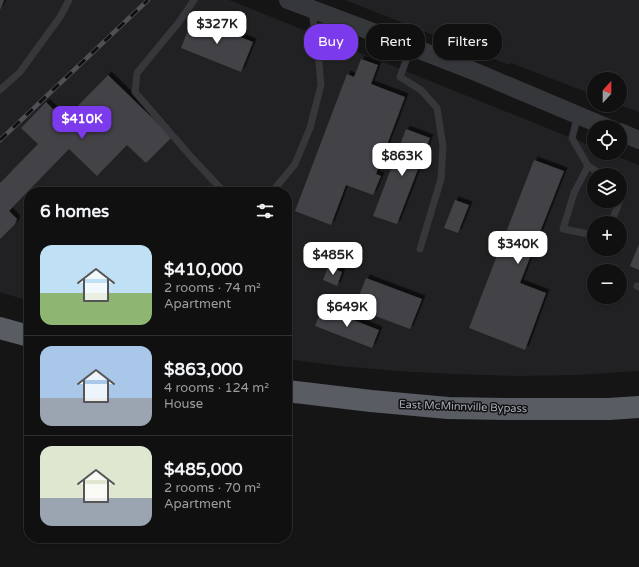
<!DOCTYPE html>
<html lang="en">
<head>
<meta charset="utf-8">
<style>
  :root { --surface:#101010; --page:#191919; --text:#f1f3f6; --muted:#9c9d9f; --line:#303030; --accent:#7c3aed }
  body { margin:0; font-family:"Varela Round",sans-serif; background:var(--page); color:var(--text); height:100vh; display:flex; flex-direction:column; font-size:15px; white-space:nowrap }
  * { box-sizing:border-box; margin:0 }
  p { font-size:13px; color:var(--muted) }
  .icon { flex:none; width:22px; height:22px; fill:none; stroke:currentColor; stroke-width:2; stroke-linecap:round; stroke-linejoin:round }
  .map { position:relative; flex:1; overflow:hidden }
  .details { position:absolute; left:24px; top:187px; width:268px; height:356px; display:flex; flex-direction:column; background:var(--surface); border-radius:16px; box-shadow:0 1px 3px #0004,0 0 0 1px var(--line) }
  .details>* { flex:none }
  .guide { position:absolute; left:304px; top:24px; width:275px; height:36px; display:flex; gap:8px }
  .needle { width:26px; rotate:21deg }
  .buttons { position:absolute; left:587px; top:72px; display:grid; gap:8px }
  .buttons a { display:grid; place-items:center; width:40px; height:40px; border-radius:50%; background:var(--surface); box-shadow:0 1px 3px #0004,0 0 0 1px var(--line); font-size:20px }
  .price { position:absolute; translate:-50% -34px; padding:0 9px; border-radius:8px; background:#fff; color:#222; font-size:13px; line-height:26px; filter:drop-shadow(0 1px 2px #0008) }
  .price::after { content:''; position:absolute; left:50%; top:24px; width:12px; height:9px; margin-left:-6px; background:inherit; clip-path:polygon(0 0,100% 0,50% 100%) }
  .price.on { background:var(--accent); color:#fff }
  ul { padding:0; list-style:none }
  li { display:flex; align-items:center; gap:12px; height:100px; padding:0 16px }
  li+li { border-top:1px solid var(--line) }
  li span { display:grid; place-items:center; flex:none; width:112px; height:80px; border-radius:12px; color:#555 }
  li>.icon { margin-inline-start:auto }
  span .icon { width:48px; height:48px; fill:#fffc; stroke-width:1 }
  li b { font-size:17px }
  h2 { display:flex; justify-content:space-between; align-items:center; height:48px; padding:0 16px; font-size:17px }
  .chip { padding:0 14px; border-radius:16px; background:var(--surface); box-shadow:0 1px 3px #0004,0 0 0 1px var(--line); font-size:14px; line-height:36px }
  .chip.on { background:var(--accent); color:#fff }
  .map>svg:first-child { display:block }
  .built { fill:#212123; fill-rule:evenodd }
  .building { fill:#424246; filter:url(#shadow) }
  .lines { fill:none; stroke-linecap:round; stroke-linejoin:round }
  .service { stroke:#36373b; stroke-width:7 }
  .tertiary { stroke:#36373b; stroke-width:18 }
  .trunk { stroke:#5a5c63; stroke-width:22 }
  .rail-casing { stroke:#4f5056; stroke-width:4.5 }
  .rail { stroke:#101011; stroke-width:3; stroke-dasharray:9; stroke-linecap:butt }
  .labels { text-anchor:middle; stroke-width:3; stroke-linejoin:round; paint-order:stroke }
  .street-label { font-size:11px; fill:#a8abb5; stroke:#101011 }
</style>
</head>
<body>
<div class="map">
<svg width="639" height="567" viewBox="0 0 639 567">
  <defs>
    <filter id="shadow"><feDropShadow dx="3.5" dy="-3.5" stdDeviation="0" flood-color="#0009"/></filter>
  </defs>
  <rect width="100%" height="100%" fill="#151516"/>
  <path class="built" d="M 0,0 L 229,0 L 594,147 L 594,153 L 608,153 L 639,165 L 639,371 L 575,375 L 518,376 L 452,374 L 396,371 L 340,366 L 287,359 L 287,192 L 29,192 L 29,301 L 0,292 ZM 594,175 L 620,175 L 620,201 L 594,201 ZM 594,223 L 620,223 L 620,249 L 594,249 ZM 594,271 L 620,271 L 620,297 L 594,297 Z
    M 345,0 L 639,0 L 639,112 L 620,105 L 620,79 L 594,79 L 594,95 L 511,63 L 509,65 Z"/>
  <path class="building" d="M 0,0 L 4,0 L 0,10 Z
    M 192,20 L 211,27 L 212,26 L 253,42 L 241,72 L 181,48 Z
    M 361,59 L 378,65 L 371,84 L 405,97 L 376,174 L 381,176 L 373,195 L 346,185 L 331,225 L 295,211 L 347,74 L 354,77 Z
    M 108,75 L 172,137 L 146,163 L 127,145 L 97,176 L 69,149 L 9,211 L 17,219 L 15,224 L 0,239 L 0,183 L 38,144 L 21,128 L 46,102 L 64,120 Z
    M 406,129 L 430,138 L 397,224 L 373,216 Z
    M 534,160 L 564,171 L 520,283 L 546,293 L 525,350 L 469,328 Z
    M 455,200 L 469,205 L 458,233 L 444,228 Z
    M 639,244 L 639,270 L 630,266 Z
    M 328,267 L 342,272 L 337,286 L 323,280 Z
    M 366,278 L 422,299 L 410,329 L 354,308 Z
    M 322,308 L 379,330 L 372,348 L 315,326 Z"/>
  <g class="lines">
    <path class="service" d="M 194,0 L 179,22 L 137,73 L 135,92 L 193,159 L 224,192
      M 411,47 L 400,77 L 421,90 L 437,108 L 443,146 L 441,179 L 420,249
      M 0,90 L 20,72 L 60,17 L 69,0
      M 578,115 L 572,138 L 588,166 L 603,175
      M 588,166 L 574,193 L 563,229 L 594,235
      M 272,192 L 295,164 L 310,128 L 321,85 L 319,63 L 312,11
      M 611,223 L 620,200 L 621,185 L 620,185
      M 637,286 L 639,287"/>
    <path class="tertiary" d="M 288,0 L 386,37 L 471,70 L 606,127
      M 620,132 L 639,140"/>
    <path class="trunk" d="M 0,328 L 29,336
      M 287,391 L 371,401 L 448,408 L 504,409 L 609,409 L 639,407"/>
    <g class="rail-casing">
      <path id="rail" d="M 0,140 L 148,0"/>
    </g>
    <use href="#rail" class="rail"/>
  </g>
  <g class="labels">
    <g class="street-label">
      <text transform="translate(463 406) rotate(2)" y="4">East McMinnville Bypass</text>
    </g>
  </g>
</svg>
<div class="buttons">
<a><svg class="needle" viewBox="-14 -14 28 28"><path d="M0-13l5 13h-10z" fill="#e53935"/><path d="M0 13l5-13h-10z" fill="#9c9d9f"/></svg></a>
<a><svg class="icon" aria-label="locate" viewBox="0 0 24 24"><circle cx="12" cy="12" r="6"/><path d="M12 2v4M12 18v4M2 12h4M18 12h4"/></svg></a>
<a><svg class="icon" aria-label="layers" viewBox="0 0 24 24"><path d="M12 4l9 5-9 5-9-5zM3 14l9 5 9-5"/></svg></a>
<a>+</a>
<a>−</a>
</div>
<b class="price" style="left:217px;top:45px">$327K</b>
<b class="price on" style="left:82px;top:140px">$410K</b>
<b class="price" style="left:402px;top:177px">$863K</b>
<b class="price" style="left:518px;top:265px">$340K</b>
<b class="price" style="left:333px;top:276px">$485K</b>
<b class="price" style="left:347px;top:328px">$649K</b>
<div class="guide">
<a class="chip on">Buy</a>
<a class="chip">Rent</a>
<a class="chip">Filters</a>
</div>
<section class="details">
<h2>6 homes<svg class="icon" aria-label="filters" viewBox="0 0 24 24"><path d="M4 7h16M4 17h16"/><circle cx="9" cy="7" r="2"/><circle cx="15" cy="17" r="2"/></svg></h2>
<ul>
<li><span style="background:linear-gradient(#bfe0f5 60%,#8fb573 0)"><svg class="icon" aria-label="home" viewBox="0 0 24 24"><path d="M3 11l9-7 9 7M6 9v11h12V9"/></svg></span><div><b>$410,000</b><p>2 rooms · 74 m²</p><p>Apartment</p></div></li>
<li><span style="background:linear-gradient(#a9c7e8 65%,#9aa5b1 0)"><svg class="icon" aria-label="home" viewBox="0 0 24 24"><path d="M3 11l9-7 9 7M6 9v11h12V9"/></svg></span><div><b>$863,000</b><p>4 rooms · 124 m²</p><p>House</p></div></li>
<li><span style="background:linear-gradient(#dfe7d0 65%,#9aa5b1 0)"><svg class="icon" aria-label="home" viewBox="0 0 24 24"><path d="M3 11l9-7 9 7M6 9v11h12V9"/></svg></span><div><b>$485,000</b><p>2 rooms · 70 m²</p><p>Apartment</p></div></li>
</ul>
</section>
</div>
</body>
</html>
